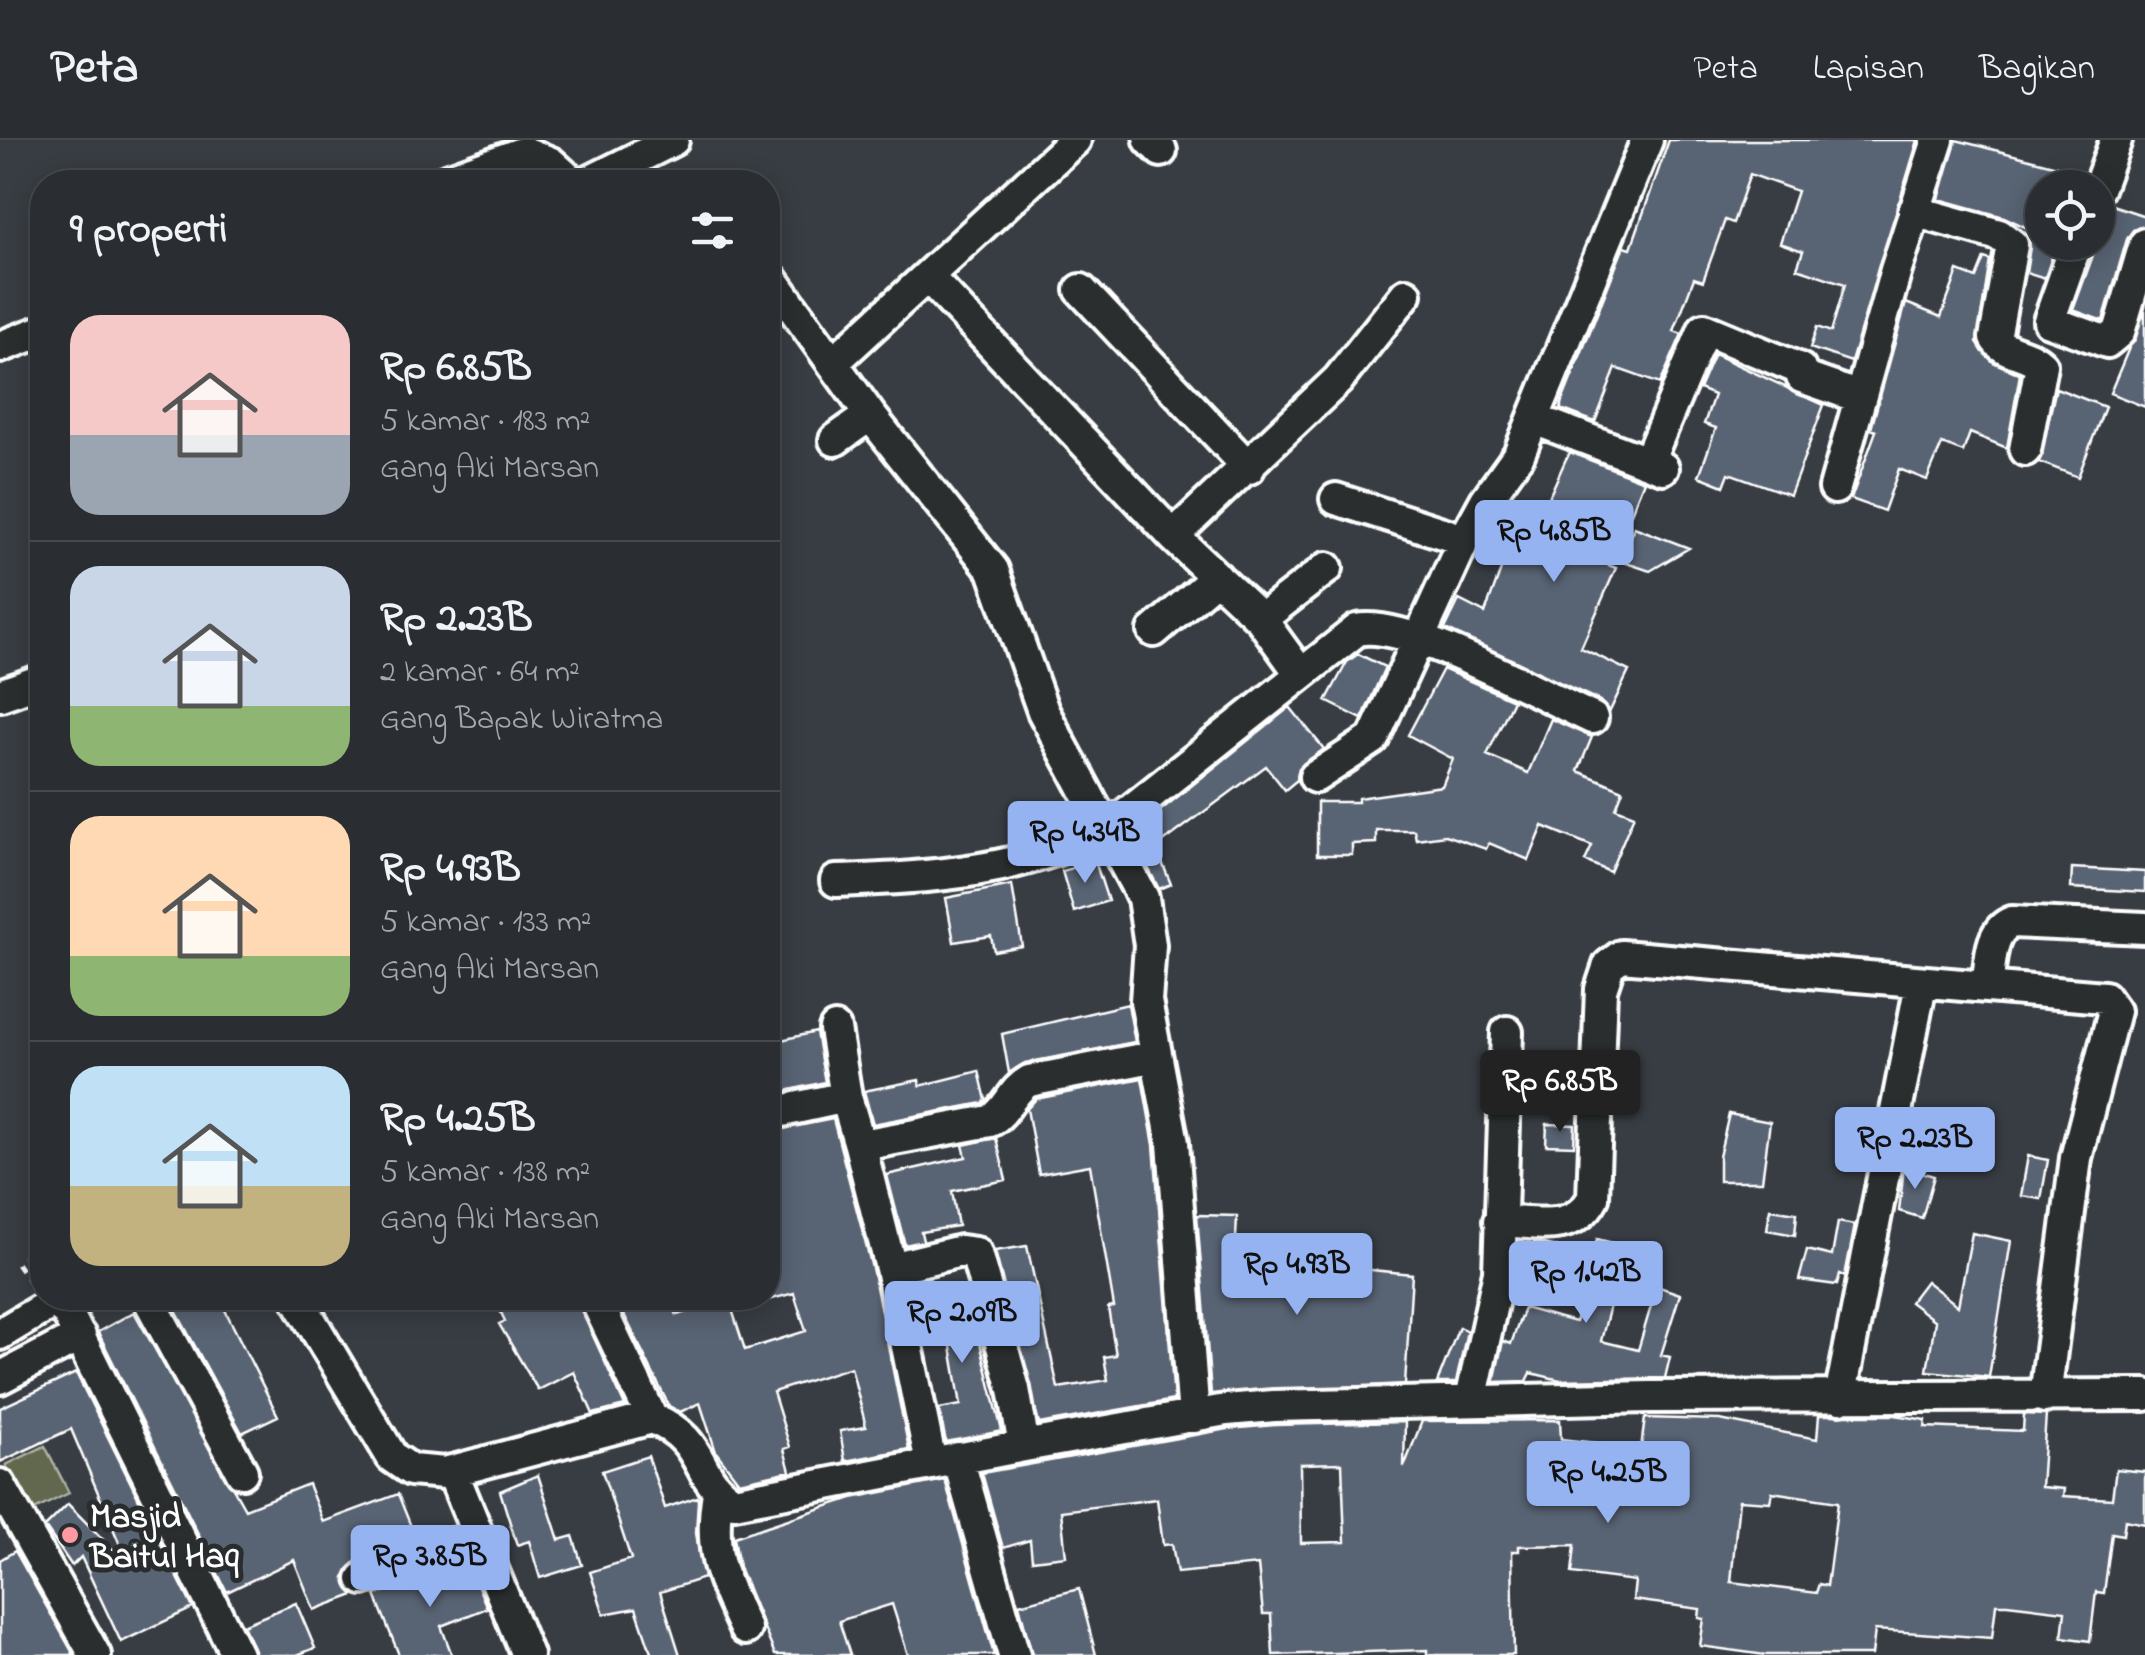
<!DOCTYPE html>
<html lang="id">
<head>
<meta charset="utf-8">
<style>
  :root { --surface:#2a2e32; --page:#32363a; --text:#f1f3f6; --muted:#a5a8ac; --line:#464a4d; --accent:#95b2f1 }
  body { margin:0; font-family:"Indie Flower",sans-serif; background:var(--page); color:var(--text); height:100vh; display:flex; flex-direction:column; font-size:38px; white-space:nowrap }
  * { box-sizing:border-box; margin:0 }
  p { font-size:32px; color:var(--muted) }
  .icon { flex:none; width:55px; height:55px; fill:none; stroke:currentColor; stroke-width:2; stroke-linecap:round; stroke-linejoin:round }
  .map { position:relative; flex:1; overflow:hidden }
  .details { position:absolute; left:30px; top:30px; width:750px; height:1140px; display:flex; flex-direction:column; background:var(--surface); border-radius:40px; box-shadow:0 5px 25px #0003,0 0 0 2px var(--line) }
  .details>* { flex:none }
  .buttons { position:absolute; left:2025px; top:30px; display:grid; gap:20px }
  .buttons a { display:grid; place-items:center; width:90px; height:90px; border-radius:50%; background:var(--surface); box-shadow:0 5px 25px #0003,0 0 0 2px var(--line); font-size:50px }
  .price { position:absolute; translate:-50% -85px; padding:0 22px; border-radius:10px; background:var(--accent); color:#111; font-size:32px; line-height:65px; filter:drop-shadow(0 2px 5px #0008) }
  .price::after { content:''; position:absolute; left:50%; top:60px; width:30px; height:22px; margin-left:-15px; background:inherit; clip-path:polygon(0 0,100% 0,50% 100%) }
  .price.current { background:#222; color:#fff }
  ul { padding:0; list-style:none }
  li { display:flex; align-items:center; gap:30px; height:250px; padding:0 40px }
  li+li { border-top:2px solid var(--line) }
  li span { display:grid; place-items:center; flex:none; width:280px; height:200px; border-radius:30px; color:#555 }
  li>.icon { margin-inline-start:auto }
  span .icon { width:120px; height:120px; fill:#fffc; stroke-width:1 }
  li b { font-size:42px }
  h2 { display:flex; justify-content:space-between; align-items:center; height:120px; padding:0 40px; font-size:42px }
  header { display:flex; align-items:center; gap:60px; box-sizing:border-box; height:140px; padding:0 50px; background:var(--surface); border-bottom:2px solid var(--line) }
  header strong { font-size:48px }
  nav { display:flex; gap:55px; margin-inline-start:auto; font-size:35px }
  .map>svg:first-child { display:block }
  .green { fill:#62684e; stroke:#b0b4a6; stroke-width:2.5 }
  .building { fill:#586373; stroke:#fff; stroke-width:2.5; fill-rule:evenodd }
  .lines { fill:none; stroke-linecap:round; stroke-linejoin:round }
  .minor-casing { stroke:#fff; stroke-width:38 }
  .path { stroke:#fff; stroke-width:5; stroke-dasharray:8 8; stroke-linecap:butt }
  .minor { stroke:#2a2d2e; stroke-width:30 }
  .poi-dot { fill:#ff9aa2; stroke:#2a2d2e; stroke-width:4 }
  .labels { text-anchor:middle; stroke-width:10; stroke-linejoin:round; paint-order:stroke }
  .poi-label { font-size:35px; font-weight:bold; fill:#fff; stroke:#2a2d2e; text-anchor:start }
</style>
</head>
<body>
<header>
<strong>Peta</strong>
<nav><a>Peta</a><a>Lapisan</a><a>Bagikan</a></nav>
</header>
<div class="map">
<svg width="2145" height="1515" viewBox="0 0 2145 1515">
  <rect width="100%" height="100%" fill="#383d43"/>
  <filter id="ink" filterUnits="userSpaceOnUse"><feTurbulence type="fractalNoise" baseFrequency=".01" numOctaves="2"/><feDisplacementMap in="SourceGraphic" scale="20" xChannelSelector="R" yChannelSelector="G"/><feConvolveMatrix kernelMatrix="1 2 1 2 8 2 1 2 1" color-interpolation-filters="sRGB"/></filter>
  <g filter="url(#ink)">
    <path class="green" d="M 45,1306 L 69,1353 L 30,1372 L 6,1325 Z"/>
    <path class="building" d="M 1669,0 L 1918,0 L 1851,222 L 1810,208 L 1817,187 L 1831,192 L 1845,144 L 1797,128 L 1803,111 L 1780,103 L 1797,51 L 1750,34 L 1733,83 L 1725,80 L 1703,141 L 1694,138 L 1674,191 L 1682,194 L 1660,244 L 1616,228 L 1595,282 L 1561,269 L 1561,264 L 1624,106 L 1631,108 Z
      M 1956,0 L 2084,33 L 2080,48 L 2042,48 L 2042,95 L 2004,77 L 1939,59 Z
      M 2109,64 L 2145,76 L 2145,86 L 2133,90 L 2127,99 L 2103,181 L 2073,170 L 2098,102 L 2098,67 Z
      M 2027,92 L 2042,97 L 2042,102 L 2057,102 L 2045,138 L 2026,132 L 2030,107 Z
      M 1984,118 L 1990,120 L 1977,203 L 1993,222 L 2020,234 L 2007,308 L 1970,293 L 1963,312 L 1942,304 L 1927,340 L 1899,329 L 1884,371 L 1851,359 L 1876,291 L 1871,289 L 1906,163 L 1941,177 L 1958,131 L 1976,138 Z
      M 2145,170 L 2145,267 L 2110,253 Z
      M 1714,214 L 1824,265 L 1790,355 L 1729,333 L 1724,346 L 1699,336 L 1716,288 L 1704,284 L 1714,255 L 1699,249 Z
      M 2056,248 L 2105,267 L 2078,337 L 2039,322 Z
      M 1569,312 L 1644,341 L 1629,378 L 1592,363 L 1573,411 L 1616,428 L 1581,508 L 1629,531 L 1609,573 L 1600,561 L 1445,489 L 1459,460 L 1485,473 L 1503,424 L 1493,420 L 1508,381 L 1534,391 Z
      M 1634,387 L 1689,408 L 1650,431 L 1620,421 Z
      M 1358,514 L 1385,527 L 1362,579 L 1326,561 L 1347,522 Z
      M 1443,529 L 1513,560 L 1487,615 L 1528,633 L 1551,579 L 1592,597 L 1578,631 L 1623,650 L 1616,668 L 1634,675 L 1610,732 L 1585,721 L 1592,706 L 1543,686 L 1529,720 L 1489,703 L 1486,709 L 1445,695 L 1416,699 L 1414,690 L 1376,690 L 1376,703 L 1352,704 L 1352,715 L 1317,715 L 1317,662 L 1358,662 L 1358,658 L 1442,646 L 1453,619 L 1408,595 Z
      M 1290,567 L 1324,609 L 1299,628 L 1297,640 L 1285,650 L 1266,626 L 1162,703 L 1146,682 Z
      M 1151,696 L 1171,744 L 1159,749 L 1135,702 Z
      M 1095,721 L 1108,761 L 1074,772 L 1062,731 Z
      M 2072,728 L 2145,732 L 2145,752 L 2071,748 Z
      M 1012,745 L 1022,806 L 994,811 L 991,796 L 954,802 L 946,758 Z
      M 1128,864 L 1135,902 L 1025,923 L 1009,933 L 1002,894 Z
      M 816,892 L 825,942 L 768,955 L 768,903 Z
      M 979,931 L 986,960 L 983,963 L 873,984 L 864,951 L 919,940 L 920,946 Z
      M 1142,938 L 1154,1005 L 1174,1260 L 1039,1284 L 995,1111 L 1027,1106 L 1058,1248 L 1108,1240 L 1104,1217 L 1116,1215 L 1108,1168 L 1114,1167 L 1090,1025 L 1039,1034 L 1027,969 L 1036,959 Z
      M 1729,974 L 1770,982 L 1762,1041 L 1719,1041 L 1719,1017 Z
      M 833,979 L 873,1132 L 909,1309 L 845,1321 L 840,1291 L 866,1287 L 851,1227 L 773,1252 L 790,1307 L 784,1309 L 790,1331 L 739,1342 L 716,1312 L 700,1263 L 680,1272 L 669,1266 L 616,1158 L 669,1158 L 677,1175 L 729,1160 L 745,1210 L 806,1191 L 794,1153 L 768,1160 L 768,992 Z
      M 1547,984 L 1575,985 L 1574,1006 L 1546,1005 Z
      M 996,998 L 1006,1040 L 952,1051 L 958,1086 L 921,1092 L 923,1101 L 905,1105 L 887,1035 L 961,1018 L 966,1017 L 963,1005 Z
      M 2028,1016 L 2048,1020 L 2041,1059 L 2021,1056 Z
      M 1904,1027 L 1934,1036 L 1922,1078 L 1899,1071 Z
      M 1770,1069 L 1797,1073 L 1795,1095 L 1767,1090 Z
      M 1197,1075 L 1237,1076 L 1236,1098 L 1289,1100 L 1289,1122 L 1412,1134 L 1405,1244 L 1211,1254 Z
      M 1838,1082 L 1855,1085 L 1845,1136 L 1840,1134 L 1837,1145 L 1799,1140 L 1807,1110 L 1832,1116 Z
      M 1972,1093 L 2011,1101 L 1989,1237 L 1927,1231 L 1935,1181 L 1910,1162 L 1926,1141 L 1958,1166 Z
      M 1597,1099 L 1625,1106 L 1601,1201 L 1638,1210 L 1657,1146 L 1680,1154 L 1661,1215 L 1670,1217 L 1665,1238 L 1560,1240 L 1531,1233 L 1527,1241 L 1494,1242 L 1503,1201 L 1511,1204 L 1524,1168 L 1575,1182 L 1588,1142 L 1528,1125 L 1534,1102 L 1592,1115 Z
      M 967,1151 L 1002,1291 L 946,1302 L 939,1269 L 961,1265 L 950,1201 L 926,1204 L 917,1160 Z
      M 169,1158 L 219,1158 L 278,1276 L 242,1293 Z
      M 494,1158 L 576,1158 L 625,1266 L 593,1274 L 574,1232 L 538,1250 L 499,1184 L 505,1181 Z
      M 134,1172 L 245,1369 L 308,1344 L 323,1382 L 398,1354 L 416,1399 L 355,1422 L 344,1437 L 354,1455 L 314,1470 L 294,1420 L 227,1452 L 98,1192 Z
      M 1459,1187 L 1467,1191 L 1456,1243 L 1437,1243 Z
      M 76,1233 L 193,1468 L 121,1502 L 81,1417 L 72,1426 L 45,1387 L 68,1364 L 129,1426 L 71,1289 L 0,1322 L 0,1268 Z
      M 2024,1274 L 2046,1275 L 2041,1347 L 2064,1349 L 2063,1356 L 2112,1359 L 2116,1329 L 2145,1332 L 2145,1384 L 2125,1380 L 2123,1395 L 2112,1393 L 2104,1453 L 2096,1452 L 2090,1501 L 2062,1497 L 2065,1471 L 2007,1464 L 1996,1464 L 1992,1498 L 1875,1490 L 1872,1515 L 1765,1515 L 1700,1506 L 1704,1479 L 1699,1478 L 1700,1469 L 1633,1460 L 1635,1441 L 1572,1433 L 1575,1405 L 1519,1406 L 1519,1411 L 1512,1411 L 1514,1515 L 1427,1515 L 1427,1510 L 1273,1515 L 1271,1474 L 1263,1474 L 1258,1425 L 1177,1433 L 1172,1404 L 1163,1405 L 1157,1359 L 1061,1371 L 1066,1416 L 1032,1420 L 1030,1400 L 1003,1408 L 982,1333 L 1228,1289 L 1275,1285 L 1405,1282 L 1404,1327 L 1422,1281 L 1560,1280 L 1561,1299 L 1641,1308 L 1645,1278 L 1720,1280 L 1817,1299 L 1819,1275 L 1895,1275 L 1926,1280 L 1925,1287 L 2023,1291 ZM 1342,1323 L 1345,1402 L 1301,1403 L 1300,1324 ZM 1772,1352 L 1838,1362 L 1827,1446 L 1819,1444 L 1816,1453 L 1731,1442 L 1739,1360 L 1770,1362 Z
      M 648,1316 L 665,1368 L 697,1357 L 698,1361 L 696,1393 L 704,1438 L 660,1452 L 680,1515 L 652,1515 L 636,1468 L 604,1474 L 590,1432 L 631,1419 L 602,1331 Z
      M 538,1335 L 559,1400 L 573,1396 L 582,1425 L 540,1438 L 529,1401 L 517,1405 L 500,1351 Z
      M 945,1340 L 994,1515 L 908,1515 L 892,1464 L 839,1481 L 850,1515 L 775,1515 L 739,1427 L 734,1397 L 852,1358 Z
      M 15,1411 L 74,1515 L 0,1515 L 0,1420 Z
      M 468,1422 L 487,1468 L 441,1486 L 452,1515 L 399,1515 L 375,1455 Z
      M 1079,1449 L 1096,1515 L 1032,1515 L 1019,1464 Z
      M 296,1463 L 315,1508 L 297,1515 L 256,1515 L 243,1485 Z"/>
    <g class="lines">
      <g class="minor-casing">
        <path id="minor" d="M 1150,0 L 1161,11
          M 441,42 L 524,12 L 551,23 L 572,42
          M 589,42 L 673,0
          M 2098,49 L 2116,0
          M 1914,71 L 1999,95 L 2012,105 L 1995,198 C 2003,213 2028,212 2041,225 L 2025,310
          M 2077,102 L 2049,181 L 2107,202 L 2119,192 L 2145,104
          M 928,137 L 1173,396 L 1261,479 L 1300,533
          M 773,140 L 870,275 L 993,430 L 1043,571 L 1143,758 L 1150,805 L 1146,861 L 1173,1003 L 1194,1277
          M 1081,150 L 1249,328
          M 0,207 L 42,191
          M 835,221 L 1075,0
          M 1534,279 L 1663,328
          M 835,300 L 870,275
          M 1648,322 L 1704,189 L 1800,229 L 1802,237 L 1859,257
          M 1835,348 L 1896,130 L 1938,0
          M 1336,359 L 1464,400
          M 1173,396 L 1338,240 L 1406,154
          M 1261,479 L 1327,428
          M 1154,491 L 1217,437
          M 0,555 L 42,540
          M 1315,637 L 1373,599 L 1464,400 L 1486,360 L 1519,314 L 1647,0
          M 1126,674 L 1357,490 C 1407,479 1541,555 1592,578
          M 836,741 C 937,737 1016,733 1108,688
          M 1987,847 C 1991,826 1988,791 2012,782 L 2145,788
          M 835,889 L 846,957
          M 768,974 L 846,957 L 860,1005 L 873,1003 L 990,981 C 1008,971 1011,951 1029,941 L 1137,920
          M 860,1005 L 891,1128 L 931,1323
          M 1499,1081 C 1534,1082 1574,1094 1593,1058 L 1601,849 L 1609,825 L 1621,816 L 2104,857 L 2114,871 L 2076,1018 L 2045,1257
          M 891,1128 L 961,1111 L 976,1113 L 1014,1249 L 1024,1306
          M 148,1158 L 242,1332
          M 297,1158 L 392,1317 L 411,1330 L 445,1333 L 652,1278 C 709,1302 691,1336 734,1362 L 1024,1306 L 1226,1270 L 1274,1266 L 1650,1257 L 2145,1255
          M 595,1158 L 652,1278
          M 0,1194 L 60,1158 L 237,1515
          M 0,1238 L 80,1196
          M 1840,1258 L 1921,844
          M 1471,1260 L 1499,1132 L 1507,892
          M 958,1318 L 1014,1515
          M 452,1331 L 527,1515
          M 0,1345 L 95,1515
          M 718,1353 C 708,1411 721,1437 745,1489
          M 363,1439 L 478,1395"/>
      </g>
      <path class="path" d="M 31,1143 L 17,1123 L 42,1105"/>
      <use href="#minor" class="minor"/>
    </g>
  </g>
  <circle class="poi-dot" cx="70" cy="1395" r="10"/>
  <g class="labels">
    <g class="poi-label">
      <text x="90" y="1387">Masjid<tspan x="90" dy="40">Baitul Haq</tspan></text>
    </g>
  </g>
</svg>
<div class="buttons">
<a><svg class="icon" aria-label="locate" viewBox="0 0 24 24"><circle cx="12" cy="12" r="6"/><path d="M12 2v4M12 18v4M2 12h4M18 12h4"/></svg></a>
</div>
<b class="price" style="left:1554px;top:445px">Rp 4.85B</b>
<b class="price" style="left:1085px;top:746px">Rp 4.34B</b>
<b class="price current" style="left:1560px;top:995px">Rp 6.85B</b>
<b class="price" style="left:1915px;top:1052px">Rp 2.23B</b>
<b class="price" style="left:1297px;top:1178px">Rp 4.93B</b>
<b class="price" style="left:1586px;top:1186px">Rp 1.42B</b>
<b class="price" style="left:962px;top:1226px">Rp 2.09B</b>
<b class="price" style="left:1608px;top:1386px">Rp 4.25B</b>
<b class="price" style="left:430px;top:1470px">Rp 3.85B</b>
<section class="details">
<h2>9 properti<svg class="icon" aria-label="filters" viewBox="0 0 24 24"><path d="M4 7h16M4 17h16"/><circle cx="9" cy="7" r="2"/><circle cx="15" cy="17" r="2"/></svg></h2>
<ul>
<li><span style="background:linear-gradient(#f6c9c9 60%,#9aa5b1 0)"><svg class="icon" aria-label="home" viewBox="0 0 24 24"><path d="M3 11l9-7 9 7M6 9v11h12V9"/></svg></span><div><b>Rp 6.85B</b><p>5 kamar · 183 m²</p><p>Gang Aki Marsan</p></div></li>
<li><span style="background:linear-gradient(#c9d6e8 70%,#8fb573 0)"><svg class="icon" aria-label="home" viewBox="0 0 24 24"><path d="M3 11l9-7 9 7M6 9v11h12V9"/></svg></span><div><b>Rp 2.23B</b><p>2 kamar · 64 m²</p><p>Gang Bapak Wiratma</p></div></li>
<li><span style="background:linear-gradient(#ffd9b3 70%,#8fb573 0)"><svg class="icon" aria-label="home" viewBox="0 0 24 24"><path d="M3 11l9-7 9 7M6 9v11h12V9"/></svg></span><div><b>Rp 4.93B</b><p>5 kamar · 133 m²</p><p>Gang Aki Marsan</p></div></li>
<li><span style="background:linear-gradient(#bfe0f5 60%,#c2b280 0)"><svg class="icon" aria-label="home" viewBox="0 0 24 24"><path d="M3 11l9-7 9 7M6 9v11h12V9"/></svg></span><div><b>Rp 4.25B</b><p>5 kamar · 138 m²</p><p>Gang Aki Marsan</p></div></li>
</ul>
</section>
</div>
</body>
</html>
